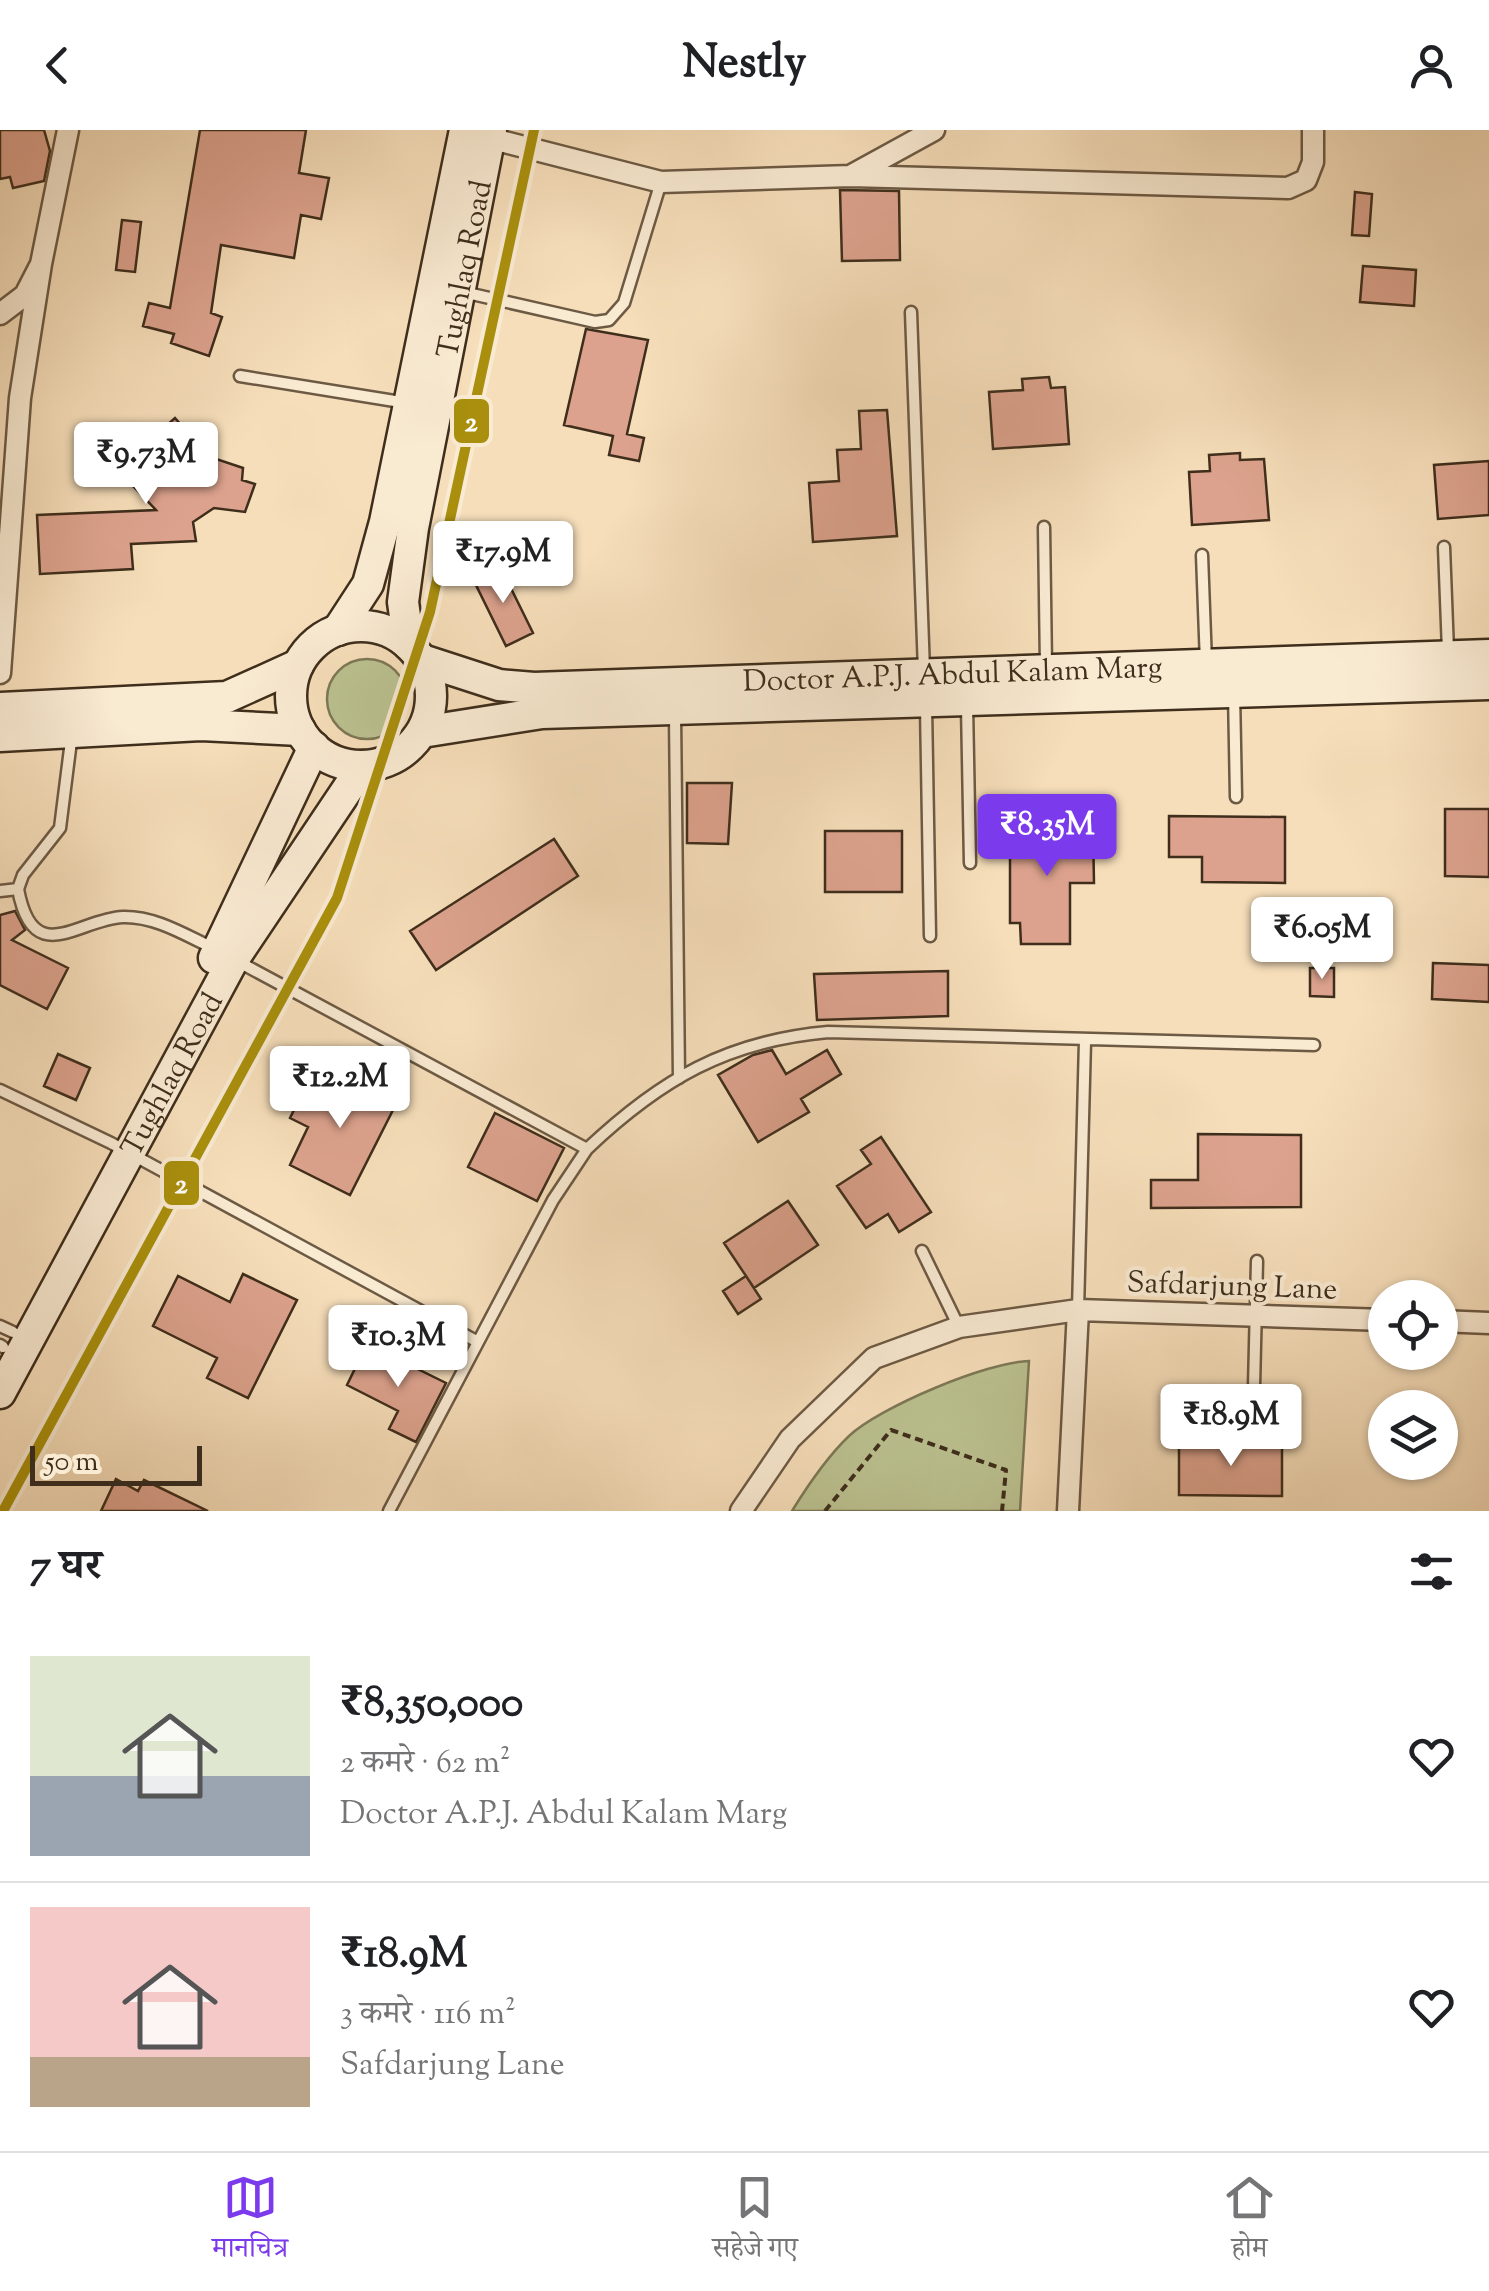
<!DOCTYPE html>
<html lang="hi">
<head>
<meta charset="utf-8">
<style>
  :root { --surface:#fff; --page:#f6f6f6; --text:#202124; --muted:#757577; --line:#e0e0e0; --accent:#7c3aed }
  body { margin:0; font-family:"Sorts Mill Goudy","Noto Serif Devanagari",serif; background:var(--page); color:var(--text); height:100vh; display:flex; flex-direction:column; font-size:38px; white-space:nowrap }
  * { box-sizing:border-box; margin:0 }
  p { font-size:32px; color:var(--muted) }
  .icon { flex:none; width:55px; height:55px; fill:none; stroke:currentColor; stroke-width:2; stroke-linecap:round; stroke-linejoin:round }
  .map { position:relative; height:1381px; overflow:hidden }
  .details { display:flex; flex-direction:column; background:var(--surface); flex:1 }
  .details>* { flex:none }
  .fabs { position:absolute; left:1368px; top:1150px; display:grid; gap:20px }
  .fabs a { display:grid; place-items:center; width:90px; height:90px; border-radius:50%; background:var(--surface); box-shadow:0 2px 8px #0004; font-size:50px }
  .scale { position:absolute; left:30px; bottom:25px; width:172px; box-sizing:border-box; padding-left:10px; border:5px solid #3f2e1c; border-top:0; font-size:28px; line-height:35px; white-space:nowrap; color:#3f2e1c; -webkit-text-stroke:8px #f9ead2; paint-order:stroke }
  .price { position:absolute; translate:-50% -85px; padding:0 22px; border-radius:10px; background:#fff; color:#222; font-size:32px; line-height:65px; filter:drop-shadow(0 2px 5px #0008) }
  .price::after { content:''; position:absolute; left:50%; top:60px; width:30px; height:22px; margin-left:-15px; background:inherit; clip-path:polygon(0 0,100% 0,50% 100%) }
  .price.selected { background:var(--accent); color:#fff }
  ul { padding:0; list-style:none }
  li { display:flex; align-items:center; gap:30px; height:250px; padding:0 30px }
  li+li { border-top:2px solid var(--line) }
  li span { display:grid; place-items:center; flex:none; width:280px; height:200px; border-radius:0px; color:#555 }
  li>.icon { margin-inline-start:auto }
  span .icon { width:120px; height:120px; fill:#fffc; stroke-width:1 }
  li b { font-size:42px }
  h2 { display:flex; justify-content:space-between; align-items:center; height:120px; padding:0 30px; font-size:42px }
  header { display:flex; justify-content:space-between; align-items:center; height:130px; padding:0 30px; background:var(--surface); font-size:45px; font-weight:700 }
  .tab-bar { display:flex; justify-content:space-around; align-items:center; height:140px; border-top:2px solid var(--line); background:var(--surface); font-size:28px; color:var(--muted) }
  .tab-bar a { display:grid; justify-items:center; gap:5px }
  .tab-bar .selected { color:var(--accent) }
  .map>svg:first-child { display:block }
  .green { fill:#bbc190; stroke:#7d7856; stroke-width:2.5 }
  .building { fill:#dca28d; stroke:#3f2e1c; stroke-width:2.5 }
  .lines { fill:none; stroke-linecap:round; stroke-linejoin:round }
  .service-casing { stroke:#6d5a44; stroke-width:15 }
  .minor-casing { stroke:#6d5a44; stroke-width:25 }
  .secondary-casing { stroke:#3f2e1c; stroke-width:35 }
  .path { stroke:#3f2e1c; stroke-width:4; stroke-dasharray:8 5; stroke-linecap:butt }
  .service { stroke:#f9ead2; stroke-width:10 }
  .minor { stroke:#f9ead2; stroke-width:20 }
  .secondary { stroke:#f9ead2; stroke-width:30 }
  .metro-1-casing { stroke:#f9ead2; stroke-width:18 }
  .metro-1 { stroke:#a98f0d; stroke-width:10 }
  .labels { text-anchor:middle; stroke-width:8; stroke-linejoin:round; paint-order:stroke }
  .street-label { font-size:30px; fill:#3f2e1c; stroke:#f9ead2 }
  .line-badge { stroke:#f9ead2; stroke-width:4 }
  .badge-label { font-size:28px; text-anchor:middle; font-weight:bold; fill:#fff }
</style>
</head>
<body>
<header><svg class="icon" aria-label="back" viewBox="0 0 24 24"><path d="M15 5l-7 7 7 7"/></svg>Nestly<svg class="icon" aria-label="person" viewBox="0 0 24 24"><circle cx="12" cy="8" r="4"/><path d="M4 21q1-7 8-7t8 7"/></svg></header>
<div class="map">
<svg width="1489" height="1381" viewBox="0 0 1489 1381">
  <rect width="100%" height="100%" fill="#f6deba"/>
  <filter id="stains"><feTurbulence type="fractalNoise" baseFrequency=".002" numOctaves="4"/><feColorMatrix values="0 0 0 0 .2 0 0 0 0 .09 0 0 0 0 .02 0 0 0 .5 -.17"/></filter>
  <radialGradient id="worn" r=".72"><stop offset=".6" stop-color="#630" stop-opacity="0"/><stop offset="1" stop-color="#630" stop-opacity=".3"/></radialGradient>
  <path class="green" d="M327 569a40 40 0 1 1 80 0a40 40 0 1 1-80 0Z
    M 1029,1231 L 1020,1381 L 792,1381 C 808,1355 827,1327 849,1306 C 880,1277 987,1232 1029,1231 Z"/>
  <path class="building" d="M 0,0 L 44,0 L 50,21 L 44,51 L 13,58 L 10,47 L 0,49 Z
    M 200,0 L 306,0 L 299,43 L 329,48 L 321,89 L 301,85 L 294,128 L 221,115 L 211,183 L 222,187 L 209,226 L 171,213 L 174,204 L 143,196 L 149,173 L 170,178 Z
    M 840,60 L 899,61 L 900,130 L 842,131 Z
    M 1355,62 L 1372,64 L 1369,106 L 1352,105 Z
    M 122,90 L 141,92 L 135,142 L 116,140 Z
    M 1363,136 L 1416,140 L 1414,176 L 1360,172 Z
    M 586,199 L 648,210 L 627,304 L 644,308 L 639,331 L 609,325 L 613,306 L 564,295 Z
    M 1049,247 L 1051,258 L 1065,257 L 1069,314 L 993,319 L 989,262 L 1023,260 L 1022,249 Z
    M 887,280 L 897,406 L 813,412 L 809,353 L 839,351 L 837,320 L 861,319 L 859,281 Z
    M 175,288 L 201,318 L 213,328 L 243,338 L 242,350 L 255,354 L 245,382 L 214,378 L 193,392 L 196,411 L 131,414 L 133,439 L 40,444 L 37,385 L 156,380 L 117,339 Z
    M 1240,323 L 1240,330 L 1264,329 L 1269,390 L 1192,395 L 1189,342 L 1210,341 L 1209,325 Z
    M 1489,331 L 1489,385 L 1438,389 L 1434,335 Z
    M 500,436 L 533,503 L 506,516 L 473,449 Z
    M 687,653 L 732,653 L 728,714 L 687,713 Z
    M 1445,679 L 1489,679 L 1489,747 L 1445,746 Z
    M 1169,686 L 1285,687 L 1285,753 L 1202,752 L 1202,727 L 1169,727 Z
    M 1010,696 L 1093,697 L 1094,753 L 1070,753 L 1070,814 L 1021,814 L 1020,793 L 1010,793 Z
    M 825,701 L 902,701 L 902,762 L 825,762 Z
    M 554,709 L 578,746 L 436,840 L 410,801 Z
    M 15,781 L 25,800 L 12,810 L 68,838 L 47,879 L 0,855 L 0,785 Z
    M 1433,833 L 1489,835 L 1489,872 L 1432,869 Z
    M 1310,838 L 1334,838 L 1334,867 L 1310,866 Z
    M 948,841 L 948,886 L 817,890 L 814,844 Z
    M 772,920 L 786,944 L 827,920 L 841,944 L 801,969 L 809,982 L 758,1012 L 718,945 L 753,925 Z
    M 58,924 L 90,938 L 76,970 L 44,956 Z
    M 337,942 L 397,972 L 350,1065 L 290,1035 L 308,997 L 290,988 L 307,954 L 326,963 Z
    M 495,983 L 564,1018 L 537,1071 L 468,1037 Z
    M 1198,1004 L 1301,1005 L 1301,1077 L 1151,1078 L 1151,1050 L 1198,1050 Z
    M 881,1007 L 931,1082 L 899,1102 L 888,1084 L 866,1098 L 837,1056 L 871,1034 L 861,1020 Z
    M 788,1071 L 818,1115 L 754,1158 L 724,1113 Z
    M 243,1144 L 297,1170 L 248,1268 L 207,1248 L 217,1228 L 153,1196 L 178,1146 L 230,1172 Z
    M 746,1146 L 761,1169 L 738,1184 L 723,1161 Z
    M 367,1214 L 446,1253 L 416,1312 L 389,1299 L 398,1281 L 347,1255 Z
    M 1179,1312 L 1282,1312 L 1282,1366 L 1179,1365 Z
    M 116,1349 L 138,1361 L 144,1350 L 208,1381 L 101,1381 Z"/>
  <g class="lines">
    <g class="service-casing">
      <path id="service" d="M 463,162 L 595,192 L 609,190 L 624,173 L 661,52
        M 911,182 L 924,541
        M 240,246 L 407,273
        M 1044,397 L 1046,536
        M 1444,417 L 1448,521
        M 1202,425 L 1206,533
        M 1234,563 L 1236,667
        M 967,576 L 970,733
        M 926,577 L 930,806
        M 675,585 L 679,948
        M 72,603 L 60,698 L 23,745 L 18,759 C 33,840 78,789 123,787 C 155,786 185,805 213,818
        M 0,761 L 18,759
        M 237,831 L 587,1019 C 661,949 727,911 828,902 L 1314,915
        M 0,960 L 111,1013 L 478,1212
        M 922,1121 L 959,1197
        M 1078,1180 L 1085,911
        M 0,1196 L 13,1202
        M 0,1215 L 3,1217
        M 1254,1257 L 1257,1131
        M 389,1381 L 553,1070 L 587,1019"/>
    </g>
    <g class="minor-casing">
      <path id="minor" d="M 481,6 L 661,52 L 851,46 L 1288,58 L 1306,50 L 1313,32 L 1313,0
        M 852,45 L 934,0
        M 0,184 L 25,165 L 41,134 L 68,0
        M 0,543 L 20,268 L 41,134
        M 1440,1191 L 1489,1193
        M 741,1381 L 790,1309 L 874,1228 L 959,1197 L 1078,1180 L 1385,1190
        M 1068,1381 L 1078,1180"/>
    </g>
    <g class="secondary-casing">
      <g id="secondary">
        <circle cx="361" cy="566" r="70"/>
        <path d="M 338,500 L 368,454 L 385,392 L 465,0"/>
        <path id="s1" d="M 409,515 L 403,472 L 413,398 L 491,0"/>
        <path id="s2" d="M 422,530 L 499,555 L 534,558 L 1489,525"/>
        <path d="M 0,578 L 227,567 L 298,535"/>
        <path d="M 422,602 L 542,583 L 1489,554"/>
        <path d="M 0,606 L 201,595 L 300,600"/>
        <path d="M 214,828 L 314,617"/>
        <path id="s3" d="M 0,1263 L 233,830 L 363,636"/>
      </g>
    </g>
    <path class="path" d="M 825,1381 L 891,1300 L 1006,1340 L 1002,1381"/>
    <use href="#service" class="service"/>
    <use href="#minor" class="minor"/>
    <use href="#secondary" class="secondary"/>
    <g class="metro-1-casing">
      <path id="metro-1" d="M 3,1381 L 337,768 L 430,482 L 534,0"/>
    </g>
    <use href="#metro-1" class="metro-1"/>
  </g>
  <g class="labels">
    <g class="street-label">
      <text dy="10" stroke="none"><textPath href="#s1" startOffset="382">Tughlaq Road</textPath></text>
      <text dy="10" stroke="none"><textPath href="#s2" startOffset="535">Doctor A.P.J. Abdul Kalam Marg</textPath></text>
      <text dy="10" stroke="none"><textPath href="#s3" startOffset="362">Tughlaq Road</textPath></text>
      <text transform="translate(1232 1155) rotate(2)" y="10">Safdarjung Lane</text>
    </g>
  </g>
  <g class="line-badge">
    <rect x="452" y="267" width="39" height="48" rx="10" fill="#a98f0d"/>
    <rect x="162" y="1029" width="39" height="48" rx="10" fill="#a98f0d"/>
  </g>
  <g class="badge-label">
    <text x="471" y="301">2</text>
    <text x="181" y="1063">2</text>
  </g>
  <rect width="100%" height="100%" filter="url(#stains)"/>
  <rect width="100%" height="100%" fill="url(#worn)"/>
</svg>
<div class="fabs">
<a><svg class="icon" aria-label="locate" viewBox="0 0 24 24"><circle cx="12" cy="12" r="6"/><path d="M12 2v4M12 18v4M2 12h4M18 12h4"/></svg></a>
<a><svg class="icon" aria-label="layers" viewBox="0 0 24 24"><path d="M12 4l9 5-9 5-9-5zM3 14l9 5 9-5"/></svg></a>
</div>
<div class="scale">50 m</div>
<b class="price" style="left:146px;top:377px">₹9.73M</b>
<b class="price" style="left:503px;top:476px">₹17.9M</b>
<b class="price selected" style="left:1047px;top:749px">₹8.35M</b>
<b class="price" style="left:1322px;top:852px">₹6.05M</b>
<b class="price" style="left:340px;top:1001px">₹12.2M</b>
<b class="price" style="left:398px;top:1260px">₹10.3M</b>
<b class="price" style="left:1231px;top:1339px">₹18.9M</b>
</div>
<section class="details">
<h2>7 घर<svg class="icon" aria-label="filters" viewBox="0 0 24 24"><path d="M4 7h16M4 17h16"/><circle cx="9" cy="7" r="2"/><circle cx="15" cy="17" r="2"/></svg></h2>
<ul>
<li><span style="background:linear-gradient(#dfe7d0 60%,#9aa5b1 0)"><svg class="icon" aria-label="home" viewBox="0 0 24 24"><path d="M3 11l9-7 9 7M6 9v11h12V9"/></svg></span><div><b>₹8,350,000</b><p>2 कमरे · 62 m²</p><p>Doctor A.P.J. Abdul Kalam Marg</p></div><svg class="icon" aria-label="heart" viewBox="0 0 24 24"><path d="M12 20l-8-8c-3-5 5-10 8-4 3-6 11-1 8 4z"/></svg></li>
<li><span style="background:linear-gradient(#f6c9c9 75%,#b9a48a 0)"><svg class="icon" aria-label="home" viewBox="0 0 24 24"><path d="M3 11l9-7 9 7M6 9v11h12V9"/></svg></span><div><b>₹18.9M</b><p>3 कमरे · 116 m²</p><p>Safdarjung Lane</p></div><svg class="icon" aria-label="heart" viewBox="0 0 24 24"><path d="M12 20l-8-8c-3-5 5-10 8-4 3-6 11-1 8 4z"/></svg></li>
</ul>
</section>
<nav class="tab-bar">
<a class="selected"><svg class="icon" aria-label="map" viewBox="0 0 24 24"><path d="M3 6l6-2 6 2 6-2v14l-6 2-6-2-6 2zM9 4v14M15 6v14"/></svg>मानचित्र</a>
<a><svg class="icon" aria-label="saved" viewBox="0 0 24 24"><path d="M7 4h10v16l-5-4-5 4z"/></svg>सहेजे गए</a>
<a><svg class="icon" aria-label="home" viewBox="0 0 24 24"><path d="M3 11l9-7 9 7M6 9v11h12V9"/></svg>होम</a>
</nav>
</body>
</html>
